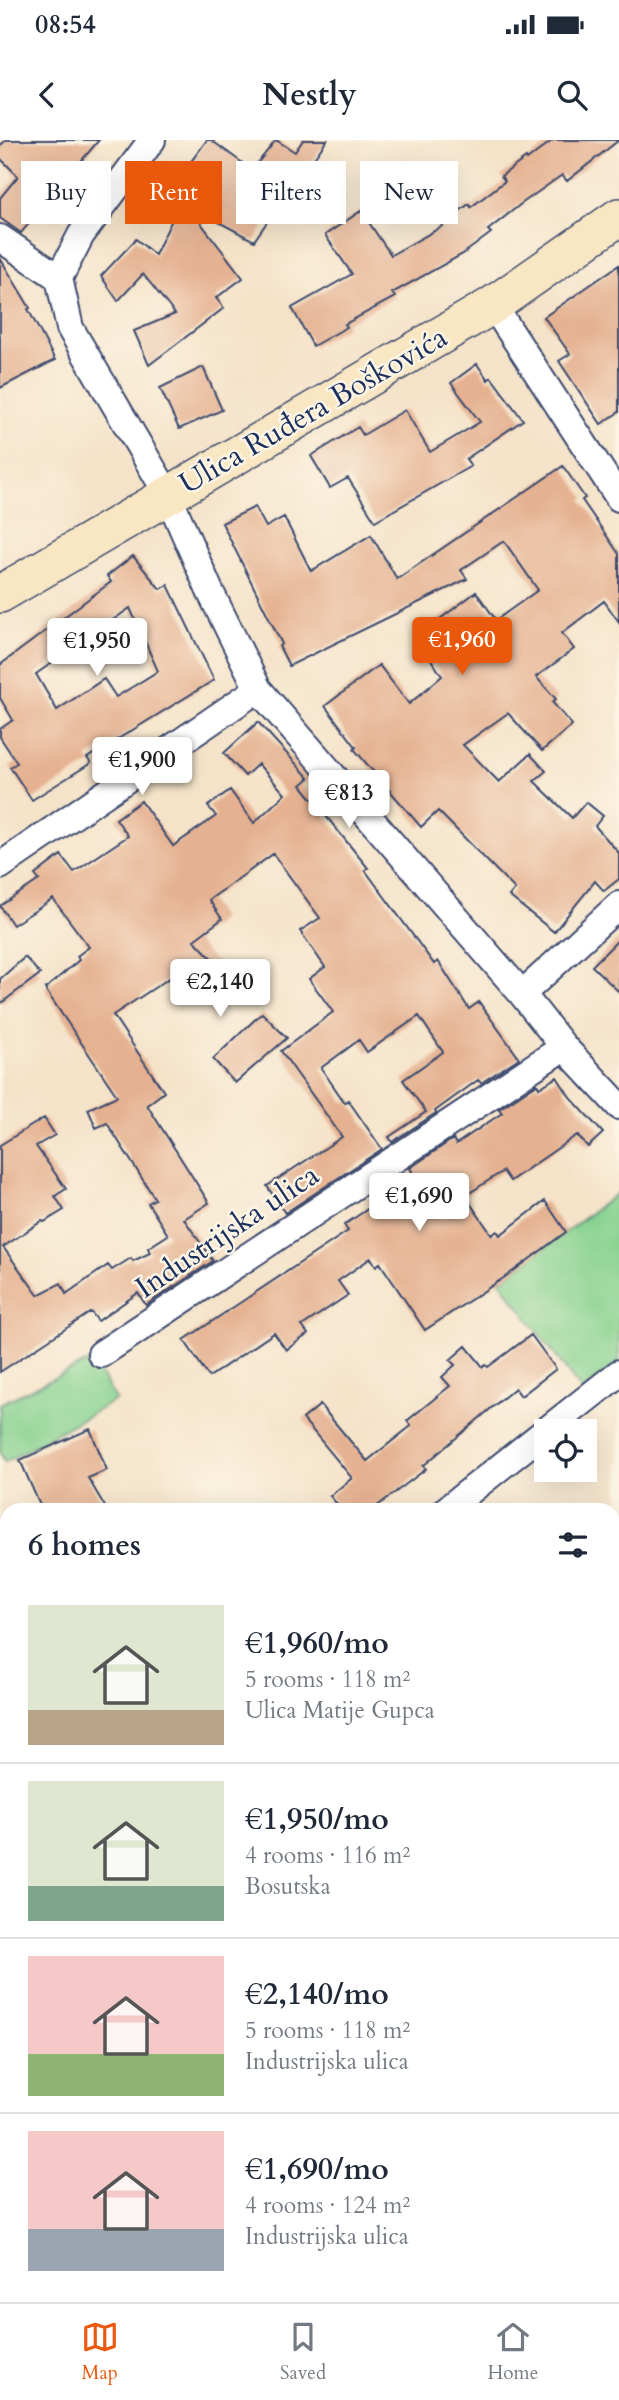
<!DOCTYPE html>
<html lang="en">
<head>
<meta charset="utf-8">
<style>
  :root { --surface:#fff; --page:#f2f2f3; --text:#1f2937; --muted:#747a83; --line:#e0e1e3; --accent:#ea580c }
  body { margin:0; font-family:Cardo,serif; background:var(--page); color:var(--text); height:100vh; display:flex; flex-direction:column; font-size:26px; white-space:nowrap }
  * { box-sizing:border-box; margin:0 }
  p { font-size:23px; color:var(--muted) }
  .icon { flex:none; width:38px; height:38px; fill:none; stroke:currentColor; stroke-width:2; stroke-linecap:round; stroke-linejoin:round }
  .map { position:relative; flex:1; overflow:hidden }
  .sheet { position:absolute; left:0px; top:1363px; width:620px; height:800px; display:flex; flex-direction:column; background:var(--surface); border-radius:21px 21px 0 0; box-shadow:0 7px 28px #0002 }
  .sheet>* { flex:none }
  .guide { position:absolute; left:21px; top:21px; width:578px; height:63px; display:flex; gap:14px }
  .buttons { position:absolute; left:534px; top:1279px; display:grid; gap:14px }
  .buttons a { display:grid; place-items:center; width:63px; height:63px; border-radius:0px; background:var(--surface); box-shadow:0 7px 28px #0002; font-size:35px }
  .price { position:absolute; translate:-50% -60px; padding:0 16px; border-radius:7px; background:#fff; color:#222; font-size:23px; line-height:46px; filter:drop-shadow(0 2px 4px #0008) }
  .price::after { content:''; position:absolute; left:50%; top:42px; width:21px; height:16px; margin-left:-10px; background:inherit; clip-path:polygon(0 0,100% 0,50% 100%) }
  .price.selected { background:var(--accent); color:#fff }
  ul { padding:0; list-style:none }
  li { display:flex; align-items:center; gap:21px; height:175px; padding:0 28px }
  li+li { border-top:2px solid var(--line) }
  li span { display:grid; place-items:center; flex:none; width:196px; height:140px; border-radius:0px; color:#555 }
  li>.icon { margin-inline-start:auto }
  span .icon { width:84px; height:84px; fill:#fffc; stroke-width:1 }
  li b { font-size:30px }
  h2 { display:flex; justify-content:space-between; align-items:center; height:84px; padding:0 28px; font-size:30px }
  .tag { padding:0 24px; border-radius:0px; background:var(--surface); box-shadow:0 7px 28px #0002; font-size:24px; line-height:63px }
  .tag.selected { background:var(--accent); color:#fff }
  .status { display:flex; justify-content:space-between; align-items:center; height:49px; padding:0 35px; background:var(--surface); direction:ltr }
  .status svg { height:19px; fill:currentColor }
  header { display:flex; justify-content:space-between; align-items:center; height:91px; padding:0 28px; background:var(--surface); font-size:32px; font-weight:700 }
  .tabs { display:flex; justify-content:space-around; align-items:center; height:98px; border-top:2px solid var(--line); background:var(--surface); font-size:19px; color:var(--muted) }
  .tabs a { display:grid; justify-items:center; gap:4px }
  .tabs .selected { color:var(--accent) }
  .map>svg:first-child { display:block }
  .green { fill:#87d290; stroke:#518077; stroke-width:2 }
  .water { fill:#73b0e5; stroke:#4770a2; stroke-width:2 }
  .building { fill:#e5b190; fill-rule:evenodd }
  .lines { fill:none; stroke-linecap:round; stroke-linejoin:round }
  .street-casing { stroke:#3c4a6e; stroke-width:30 }
  .secondary-casing { stroke:#3c4a6e; stroke-width:40 }
  .street { stroke:#fff; stroke-width:26 }
  .secondary { stroke:#f9e7c3; stroke-width:37 }
  .labels { text-anchor:middle; stroke-width:5; stroke-linejoin:round; paint-order:stroke }
  .street-label { font-size:30px; fill:#1b2f5e; stroke:#fcf5e5 }
</style>
</head>
<body>
<div class="status"><b>08:54</b><svg viewBox="0 0 49 12"><path d="M0 12V9h3v3zM5 12V6h3v6zM10 12V3h3v9zM15 12V0h3v12zM26 1h20v11H26zM47 4h2v5h-2z"/></svg></div>
<header><svg class="icon" aria-label="back" viewBox="0 0 24 24"><path d="M15 5l-7 7 7 7"/></svg>Nestly<svg class="icon" aria-label="search" viewBox="0 0 24 24"><circle cx="10" cy="10" r="6"/><path d="M15 15l6 6"/></svg></header>
<div class="map">
<svg width="619" height="2162" viewBox="0 0 619 2162">
  <rect width="100%" height="100%" fill="#fcf5e5"/>
  <filter id="ink" filterUnits="userSpaceOnUse"><feTurbulence type="fractalNoise" baseFrequency=".0143" numOctaves="2"/><feDisplacementMap in="SourceGraphic" scale="14" xChannelSelector="R" yChannelSelector="G"/><feConvolveMatrix kernelMatrix="1 2 1 2 8 2 1 2 1" color-interpolation-filters="sRGB"/></filter>
  <filter id="wash" filterUnits="userSpaceOnUse"><feTurbulence type="fractalNoise" baseFrequency=".00686" numOctaves="4" result="noise"/><feDisplacementMap in="SourceGraphic" scale="28" xChannelSelector="R" yChannelSelector="G"/><feGaussianBlur stdDeviation="1.57" result="paint"/><feColorMatrix in="noise" values="0 0 0 0 0 0 0 0 0 0 0 0 0 0 0 0 0 1.4 0 .05"/><feComposite in="paint" operator="in"/></filter>
  <g filter="url(#wash)">
    <rect width="100%" height="100%" fill="#f5e3c9"/>
    <path class="green" d="M 619,1052 L 619,1222 L 582,1251 L 500,1141 Z
      M 92,1220 L 116,1260 L 5,1322 L 0,1312 L 0,1264 Z
      M 619,1390 L 619,1551 L 613,1556 L 612,1395 Z
      M 0,1463 L 7,1485 L 7,1647 L 0,1617 Z
      M 7,1817 L 7,2156 L 99,2156 L 99,2162 L 7,2162 L 4,1859 Z"/>
    <path class="water" d="M 0,1617 L 7,1647 L 7,1817 L 4,1859 L 7,2162 L 0,2162 Z"/>
    <g id="blocks">
      <path class="building" d="M 6,0 L 99,0 L 21,93 L 0,78 L 0,58 L 18,36 L 0,18 L 0,6 Z
        M 207,0 L 211,0 L 252,30 L 276,0 L 295,12 L 303,0 L 327,0 L 311,23 L 333,38 L 296,64 L 285,56 L 254,101 L 187,65 L 243,138 L 216,158 L 224,168 L 149,225 L 134,191 L 175,174 L 143,134 L 118,161 L 101,136 L 136,99 L 155,115 L 181,61 L 167,54 Z
        M 553,0 L 619,0 L 567,41 L 562,35 L 521,64 L 488,90 L 491,93 L 463,114 L 392,153 L 395,157 L 345,184 L 347,187 L 313,206 L 292,168 L 352,134 L 325,95 L 361,71 L 391,115 L 443,86 L 442,84 L 469,64 L 471,67 L 505,41 L 501,36 L 526,18 L 527,20 Z
        M 0,118 L 30,168 L 28,169 L 55,220 L 0,248 Z
        M 619,125 L 619,272 L 601,284 L 559,221 L 570,214 L 544,177 Z
        M 477,224 L 488,240 L 491,237 L 523,280 L 466,319 L 471,326 L 375,381 L 348,338 L 330,348 L 311,316 L 358,287 L 363,295 L 405,270 L 430,312 L 480,282 L 451,243 Z
        M 203,227 L 222,270 L 179,289 L 160,248 Z
        M 563,326 L 585,358 L 582,360 L 619,414 L 619,482 L 604,461 L 562,493 L 574,509 L 536,537 L 556,559 L 552,562 L 572,585 L 542,611 L 508,573 L 463,605 L 499,642 L 530,614 L 546,631 L 534,641 L 572,678 L 586,662 L 603,676 L 595,686 L 619,713 L 619,739 L 604,751 L 595,741 L 554,792 L 509,756 L 515,749 L 438,671 L 421,687 L 354,609 L 356,607 L 325,566 L 379,525 L 409,564 L 442,536 L 416,497 L 476,452 L 496,480 L 538,450 L 504,401 L 461,430 L 467,439 L 289,526 L 279,506 L 282,504 L 222,383 L 255,367 L 266,387 L 284,377 L 311,431 L 371,395 L 397,439 Z
        M 133,416 L 160,449 L 168,445 L 214,540 L 87,618 L 91,623 L 32,660 L 10,627 L 17,623 L 0,597 L 0,589 L 13,580 L 0,558 L 0,525 L 111,442 L 107,436 ZM 130,468 L 158,531 L 116,557 L 104,539 L 57,570 L 36,534 Z
        M 258,582 L 309,638 L 301,645 L 368,728 L 365,730 L 434,824 L 438,821 L 469,869 L 479,862 L 519,918 L 481,943 L 478,940 L 435,971 L 436,973 L 392,1002 L 389,997 L 426,972 L 403,940 L 443,912 L 419,876 L 367,912 L 359,900 L 321,928 L 345,963 L 348,960 L 382,1009 L 285,1073 L 267,1046 L 342,997 L 281,911 L 333,872 L 309,839 L 325,827 L 300,791 L 320,778 L 273,714 L 209,760 L 222,779 L 194,800 L 227,834 L 213,847 L 191,824 L 113,875 L 164,952 L 147,965 L 209,1063 L 184,1079 L 213,1121 L 146,1165 L 138,1153 L 98,1181 L 91,1172 L 0,1232 L 0,1005 L 44,978 L 55,995 L 36,1006 L 66,1049 L 55,1056 L 64,1070 L 44,1082 L 42,1081 L 3,1107 L 38,1155 L 61,1143 L 66,1154 L 108,1125 L 112,1130 L 131,1118 L 133,1121 L 150,1113 L 148,1108 L 168,1095 L 148,1063 L 155,1059 L 107,983 L 96,988 L 88,969 L 117,956 L 45,849 L 79,820 L 77,816 L 89,807 L 53,759 L 13,785 L 0,766 L 39,740 L 35,735 L 61,715 L 74,732 L 128,696 L 116,679 L 141,661 L 173,706 L 216,676 L 208,666 L 230,650 L 254,683 L 285,654 L 258,624 L 245,636 L 224,613 Z
        M 619,799 L 619,852 L 592,826 Z
        M 25,817 L 40,834 L 0,864 L 0,839 Z
        M 262,873 L 287,898 L 235,943 L 213,919 Z
        M 557,937 L 570,957 L 603,993 L 588,1007 L 577,995 L 510,1041 L 503,1031 L 465,1056 L 492,1095 L 497,1091 L 500,1095 L 545,1061 L 566,1092 L 508,1135 L 425,1190 L 380,1123 L 376,1126 L 371,1118 L 338,1141 L 348,1155 L 302,1186 L 308,1194 L 286,1210 L 274,1193 L 209,1237 L 184,1200 L 348,1091 L 344,1085 L 415,1037 L 410,1028 L 453,999 L 456,1004 L 502,973 L 499,969 L 537,944 L 539,948 Z
        M 531,1195 L 556,1229 L 521,1256 L 515,1248 L 423,1326 L 426,1329 L 372,1370 L 342,1370 L 330,1356 L 352,1338 L 303,1279 L 320,1265 L 367,1321 L 411,1286 L 407,1281 L 450,1246 L 442,1237 L 455,1225 L 450,1220 L 466,1206 L 483,1227 L 486,1225 L 488,1227 Z
        M 90,1289 L 107,1330 L 88,1338 L 107,1370 L 42,1370 L 20,1320 Z"/>
    </g>
  </g>
  <g filter="url(#ink)">
    <use href="#blocks" fill-opacity="0" stroke="#3c4a6e" stroke-width="2"/>
    <g class="lines">
      <g class="street-casing">
        <path id="street" d="M 152,0 L 81,95 L 59,138 L 70,188 L 168,355 L 209,449 L 258,549 L 522,854 L 564,907 L 619,966
          M 0,98 L 59,138
          M 493,165 L 619,358
          M 0,726 L 258,549
          M 522,854 L 619,765
          M 101,1214 L 564,907
          M 446,1370 L 619,1233
          M 0,1424 L 7,1445
          M 108,2156 L 109,2162"/>
      </g>
      <g class="secondary-casing">
        <path id="secondary" d="M 0,454 L 493,165 L 619,77"/>
      </g>
      <use href="#street" class="street"/>
      <use href="#secondary" class="secondary"/>
    </g>
  </g>
  <g class="labels">
    <g class="street-label">
      <text transform="translate(313 270) rotate(-30)" y="10">Ulica Ruđera Boškovića</text>
      <text transform="translate(227 1091) rotate(-34)" y="10">Industrijska ulica</text>
    </g>
  </g>
</svg>
<div class="buttons">
<a><svg class="icon" aria-label="locate" viewBox="0 0 24 24"><circle cx="12" cy="12" r="6"/><path d="M12 2v4M12 18v4M2 12h4M18 12h4"/></svg></a>
</div>
<b class="price selected" style="left:462px;top:537px">€1,960</b>
<b class="price" style="left:97px;top:538px">€1,950</b>
<b class="price" style="left:142px;top:657px">€1,900</b>
<b class="price" style="left:349px;top:690px">€813</b>
<b class="price" style="left:220px;top:879px">€2,140</b>
<b class="price" style="left:419px;top:1093px">€1,690</b>
<div class="guide">
<a class="tag">Buy</a>
<a class="tag selected">Rent</a>
<a class="tag">Filters</a>
<a class="tag">New</a>
</div>
<section class="sheet">
<h2>6 homes<svg class="icon" aria-label="filters" viewBox="0 0 24 24"><path d="M4 7h16M4 17h16"/><circle cx="9" cy="7" r="2"/><circle cx="15" cy="17" r="2"/></svg></h2>
<ul>
<li><span style="background:linear-gradient(#dfe7d0 75%,#b9a48a 0)"><svg class="icon" aria-label="home" viewBox="0 0 24 24"><path d="M3 11l9-7 9 7M6 9v11h12V9"/></svg></span><div><b>€1,960/mo</b><p>5 rooms · 118 m²</p><p>Ulica Matije Gupca</p></div></li>
<li><span style="background:linear-gradient(#dfe7d0 75%,#7fa58c 0)"><svg class="icon" aria-label="home" viewBox="0 0 24 24"><path d="M3 11l9-7 9 7M6 9v11h12V9"/></svg></span><div><b>€1,950/mo</b><p>4 rooms · 116 m²</p><p>Bosutska</p></div></li>
<li><span style="background:linear-gradient(#f6c9c9 70%,#8fb573 0)"><svg class="icon" aria-label="home" viewBox="0 0 24 24"><path d="M3 11l9-7 9 7M6 9v11h12V9"/></svg></span><div><b>€2,140/mo</b><p>5 rooms · 118 m²</p><p>Industrijska ulica</p></div></li>
<li><span style="background:linear-gradient(#f6c9c9 70%,#9aa5b1 0)"><svg class="icon" aria-label="home" viewBox="0 0 24 24"><path d="M3 11l9-7 9 7M6 9v11h12V9"/></svg></span><div><b>€1,690/mo</b><p>4 rooms · 124 m²</p><p>Industrijska ulica</p></div></li>
</ul>
</section>
</div>
<nav class="tabs">
<a class="selected"><svg class="icon" aria-label="map" viewBox="0 0 24 24"><path d="M3 6l6-2 6 2 6-2v14l-6 2-6-2-6 2zM9 4v14M15 6v14"/></svg>Map</a>
<a><svg class="icon" aria-label="saved" viewBox="0 0 24 24"><path d="M7 4h10v16l-5-4-5 4z"/></svg>Saved</a>
<a><svg class="icon" aria-label="home" viewBox="0 0 24 24"><path d="M3 11l9-7 9 7M6 9v11h12V9"/></svg>Home</a>
</nav>
</body>
</html>
